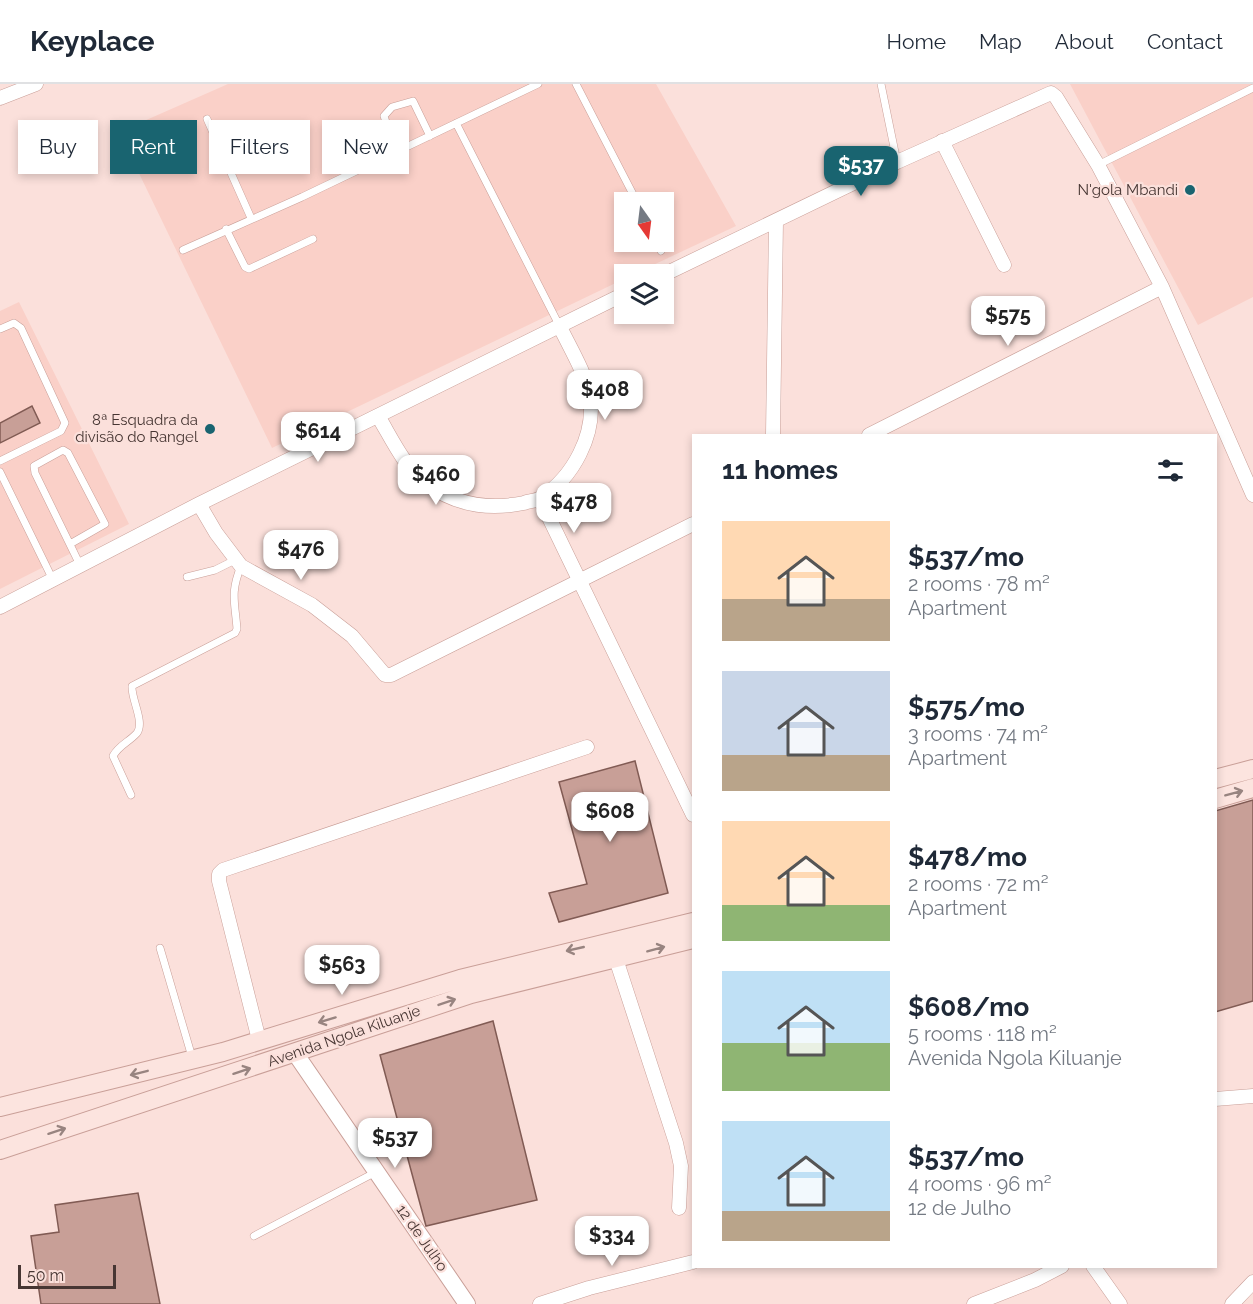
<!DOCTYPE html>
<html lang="en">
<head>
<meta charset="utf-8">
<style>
  :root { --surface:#fff; --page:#f2f2f3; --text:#1f2937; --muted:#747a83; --line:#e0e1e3; --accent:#196470 }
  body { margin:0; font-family:Raleway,sans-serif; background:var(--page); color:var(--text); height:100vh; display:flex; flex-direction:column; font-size:22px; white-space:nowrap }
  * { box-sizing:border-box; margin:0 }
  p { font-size:20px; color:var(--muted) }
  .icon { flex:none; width:33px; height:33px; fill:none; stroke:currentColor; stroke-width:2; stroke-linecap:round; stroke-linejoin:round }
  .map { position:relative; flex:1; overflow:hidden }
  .drawer { position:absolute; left:692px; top:350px; width:525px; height:834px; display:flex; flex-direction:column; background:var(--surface); border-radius:0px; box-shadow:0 3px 9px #0003 }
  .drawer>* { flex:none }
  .hud { position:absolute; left:18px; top:36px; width:570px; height:54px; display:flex; gap:12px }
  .needle { width:39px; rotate:166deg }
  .controls { position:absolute; left:614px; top:108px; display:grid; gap:12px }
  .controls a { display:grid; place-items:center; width:60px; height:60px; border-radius:0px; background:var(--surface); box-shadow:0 3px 9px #0003; font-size:30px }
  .scale { position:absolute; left:18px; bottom:15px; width:98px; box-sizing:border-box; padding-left:6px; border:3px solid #473633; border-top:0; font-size:16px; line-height:21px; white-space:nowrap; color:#473633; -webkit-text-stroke:4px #fbe0db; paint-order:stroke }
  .price { position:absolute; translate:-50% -51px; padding:0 14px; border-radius:12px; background:#fff; color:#222; font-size:20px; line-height:39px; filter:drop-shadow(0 2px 3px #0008) }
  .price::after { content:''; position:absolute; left:50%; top:36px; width:18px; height:14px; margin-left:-9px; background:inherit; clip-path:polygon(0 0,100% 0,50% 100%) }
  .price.current { background:var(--accent); color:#fff }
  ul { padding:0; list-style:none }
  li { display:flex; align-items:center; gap:18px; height:150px; padding:0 30px }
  li span { display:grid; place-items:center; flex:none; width:168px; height:120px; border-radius:0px; color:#555 }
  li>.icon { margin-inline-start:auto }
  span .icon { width:72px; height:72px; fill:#fffc; stroke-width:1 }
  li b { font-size:26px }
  h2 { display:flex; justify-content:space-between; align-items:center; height:72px; padding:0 30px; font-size:26px }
  .tag { padding:0 21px; border-radius:0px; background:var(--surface); box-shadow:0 3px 9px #0003; font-size:21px; line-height:54px }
  .tag.current { background:var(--accent); color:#fff }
  header { display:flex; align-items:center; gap:36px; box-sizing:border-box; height:84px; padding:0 30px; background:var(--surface); border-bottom:2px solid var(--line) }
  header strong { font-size:28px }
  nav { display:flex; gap:33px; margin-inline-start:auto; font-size:21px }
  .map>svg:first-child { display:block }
  .built { fill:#fad0c8; fill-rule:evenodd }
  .building { fill:#c89f97; stroke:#815b54; stroke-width:1.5 }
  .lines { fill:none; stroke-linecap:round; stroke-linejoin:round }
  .service-casing { stroke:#c99f98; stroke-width:8 }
  .minor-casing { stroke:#c99f98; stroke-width:15 }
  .tertiary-casing { stroke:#c99f98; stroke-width:18 }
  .secondary-casing { stroke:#c99f98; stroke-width:20 }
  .service { stroke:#fff; stroke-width:7 }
  .minor { stroke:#fff; stroke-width:14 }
  .tertiary { stroke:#fff; stroke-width:16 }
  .secondary { stroke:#fce4df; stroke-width:18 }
  .oneway { stroke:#988480 }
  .poi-dot { fill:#196470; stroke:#fbe0db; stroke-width:2 }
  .labels { text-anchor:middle; stroke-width:4.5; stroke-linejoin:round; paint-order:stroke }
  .poi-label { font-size:15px; fill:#473633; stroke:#fbe0db; text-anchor:end }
  .street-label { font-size:15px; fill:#473633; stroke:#fbe0db }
</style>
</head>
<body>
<header>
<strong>Keyplace</strong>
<nav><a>Home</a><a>Map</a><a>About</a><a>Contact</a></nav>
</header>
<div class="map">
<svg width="1253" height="1220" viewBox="0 0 1253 1220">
  <rect width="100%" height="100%" fill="#fbe0db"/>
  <path class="built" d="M 228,0 L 656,0 L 736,142 L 634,190 L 624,190 L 624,195 L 272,364 L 119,48 ZM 624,118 L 663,118 L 663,158 L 624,158 Z
    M 1070,0 L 1253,0 L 1253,213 L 1198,241 Z
    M 19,218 L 129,440 L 0,505 L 0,227 Z"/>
  <path class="building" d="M 32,322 L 40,339 L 0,359 L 0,339 Z
    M 635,677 L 668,809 L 559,838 L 549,809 L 587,800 L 559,698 Z
    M 1253,716 L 1253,917 L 1215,928 L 1215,727 Z
    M 493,937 L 537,1116 L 426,1142 L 380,971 Z
    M 138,1109 L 160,1220 L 41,1220 L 31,1152 L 59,1148 L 55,1121 Z"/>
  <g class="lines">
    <g class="service-casing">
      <path id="service" d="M 576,0 L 637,118
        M 881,0 L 897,78
        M 207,35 L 251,134
        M 456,39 L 559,241
        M 396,68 L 384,32 L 392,23 L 413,17 L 430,52
        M 1098,81 L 1253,4
        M 226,145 L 245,183 L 249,185 L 313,155
        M 656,158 L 661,167
        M 183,166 L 302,113 L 538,0
        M 0,245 L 14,239 L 21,244 L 65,339 L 61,347 L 0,377
        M 0,388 L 53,496
        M 70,460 L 105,440 L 68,369 L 63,366 L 34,382 L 35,389 L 80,481
        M 187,493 L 215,486 L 235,476
        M 131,711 L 113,672 C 119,661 129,658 137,649 C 145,638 131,615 132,602 L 235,549 L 237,545 C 235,518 230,509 241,482
        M 160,864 L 192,973
        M 254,1152 L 376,1088"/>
    </g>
    <g class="minor-casing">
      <path id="minor" d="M 0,14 L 36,0
        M 942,57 L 1004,181
        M 663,191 L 897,78 L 1051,9 L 1056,13 L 1098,81 L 1162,203 L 1253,411
        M 378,332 C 392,355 403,381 425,398 C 454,421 489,426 524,419 C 529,417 536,417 541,414 C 573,393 596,351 590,312 C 585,288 570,264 559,241
        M 773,351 L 776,137
        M 869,351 L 1162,203
        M 540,415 L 693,731
        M 199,420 L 216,449 L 241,482 L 312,521 L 352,552 L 385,591 L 391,591 L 693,440
        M 0,523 L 199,420 L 624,210
        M 616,875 L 676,1059 L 681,1082 L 679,1124
        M 259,956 L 219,797 L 219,790 L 223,786 L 587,663
        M 1215,1015 L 1253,1012
        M 1093,1182 L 1120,1220
        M 540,1220 L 589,1204 L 693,1178
        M 974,1220 L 1035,1196 L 1062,1182
        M 1232,1220 L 1253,1198"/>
    </g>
    <g class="tertiary-casing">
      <path id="tertiary" d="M 295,969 L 467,1220"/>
    </g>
    <g class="secondary-casing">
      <path id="secondary" d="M 1215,695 L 1253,685
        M 1215,715 L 1253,704
        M 0,1023 L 223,968 L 460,895 L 693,838
        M 0,1066 L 471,910 L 693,855"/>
    </g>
    <use href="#service" class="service"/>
    <use href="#minor" class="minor"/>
    <use href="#tertiary" class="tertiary"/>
    <use href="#secondary" class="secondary"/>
  </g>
  <defs><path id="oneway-shaft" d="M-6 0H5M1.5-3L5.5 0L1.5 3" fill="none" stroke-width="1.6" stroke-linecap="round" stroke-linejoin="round" transform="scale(1.5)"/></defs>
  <g class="oneway">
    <use href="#oneway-shaft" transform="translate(1234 709) rotate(-15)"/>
    <use href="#oneway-shaft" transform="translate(575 865) rotate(167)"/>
    <use href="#oneway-shaft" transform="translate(656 865) rotate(-15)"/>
    <use href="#oneway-shaft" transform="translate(447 918) rotate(-19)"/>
    <use href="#oneway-shaft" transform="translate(327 936) rotate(163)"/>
    <use href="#oneway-shaft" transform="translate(242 987) rotate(-18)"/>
    <use href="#oneway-shaft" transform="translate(139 989) rotate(166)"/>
    <use href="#oneway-shaft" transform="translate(57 1047) rotate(-18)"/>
  </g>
  <g class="poi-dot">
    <circle cx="1190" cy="106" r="6"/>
    <circle cx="210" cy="345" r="6"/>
  </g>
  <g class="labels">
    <g class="poi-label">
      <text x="1178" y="111">N'gola Mbandi</text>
      <text x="198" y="341">8ª Esquadra da<tspan x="198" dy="17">divisão do Rangel</tspan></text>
    </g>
    <g class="street-label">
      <text transform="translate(344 952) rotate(-19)" y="5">Avenida Ngola Kiluanje</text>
      <text transform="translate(422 1154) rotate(55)" y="5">12 de Julho</text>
    </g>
  </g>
</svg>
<div class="controls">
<a><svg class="needle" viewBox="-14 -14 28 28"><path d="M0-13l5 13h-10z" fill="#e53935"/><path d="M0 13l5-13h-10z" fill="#747a83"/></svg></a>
<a><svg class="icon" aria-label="layers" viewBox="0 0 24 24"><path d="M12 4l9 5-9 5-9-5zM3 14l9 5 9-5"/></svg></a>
</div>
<div class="scale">50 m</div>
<b class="price current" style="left:861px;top:113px">$537</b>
<b class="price" style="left:1008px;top:263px">$575</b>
<b class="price" style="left:605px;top:337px">$408</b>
<b class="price" style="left:318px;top:379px">$614</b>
<b class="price" style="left:436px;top:422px">$460</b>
<b class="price" style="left:574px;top:450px">$478</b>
<b class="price" style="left:301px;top:497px">$476</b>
<b class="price" style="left:610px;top:759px">$608</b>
<b class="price" style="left:342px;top:912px">$563</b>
<b class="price" style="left:395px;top:1085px">$537</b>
<b class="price" style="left:612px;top:1183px">$334</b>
<div class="hud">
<a class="tag">Buy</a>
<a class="tag current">Rent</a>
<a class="tag">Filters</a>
<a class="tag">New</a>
</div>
<section class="drawer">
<h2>11 homes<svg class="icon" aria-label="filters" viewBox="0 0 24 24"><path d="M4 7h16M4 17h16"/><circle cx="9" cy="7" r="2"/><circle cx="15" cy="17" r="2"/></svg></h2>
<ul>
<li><span style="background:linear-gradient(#ffd9b3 65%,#b9a48a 0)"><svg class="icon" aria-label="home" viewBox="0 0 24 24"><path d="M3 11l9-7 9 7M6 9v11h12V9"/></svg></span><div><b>$537/mo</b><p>2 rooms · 78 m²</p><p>Apartment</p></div></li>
<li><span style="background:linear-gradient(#c9d6e8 70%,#b9a48a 0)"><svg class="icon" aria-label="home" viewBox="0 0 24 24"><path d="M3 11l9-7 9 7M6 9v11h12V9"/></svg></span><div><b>$575/mo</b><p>3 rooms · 74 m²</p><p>Apartment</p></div></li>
<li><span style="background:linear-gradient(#ffd9b3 70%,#8fb573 0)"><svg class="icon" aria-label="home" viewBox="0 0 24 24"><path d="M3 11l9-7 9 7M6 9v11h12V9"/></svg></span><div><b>$478/mo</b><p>2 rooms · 72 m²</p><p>Apartment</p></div></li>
<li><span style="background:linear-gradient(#bfe0f5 60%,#8fb573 0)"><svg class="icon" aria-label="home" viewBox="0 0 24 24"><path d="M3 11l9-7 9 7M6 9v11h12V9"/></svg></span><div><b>$608/mo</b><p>5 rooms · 118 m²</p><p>Avenida Ngola Kiluanje</p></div></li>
<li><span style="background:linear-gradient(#bfe0f5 75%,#b9a48a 0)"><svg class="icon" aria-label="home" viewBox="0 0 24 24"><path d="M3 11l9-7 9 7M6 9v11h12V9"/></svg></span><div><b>$537/mo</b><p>4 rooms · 96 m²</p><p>12 de Julho</p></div></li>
</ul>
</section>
</div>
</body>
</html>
